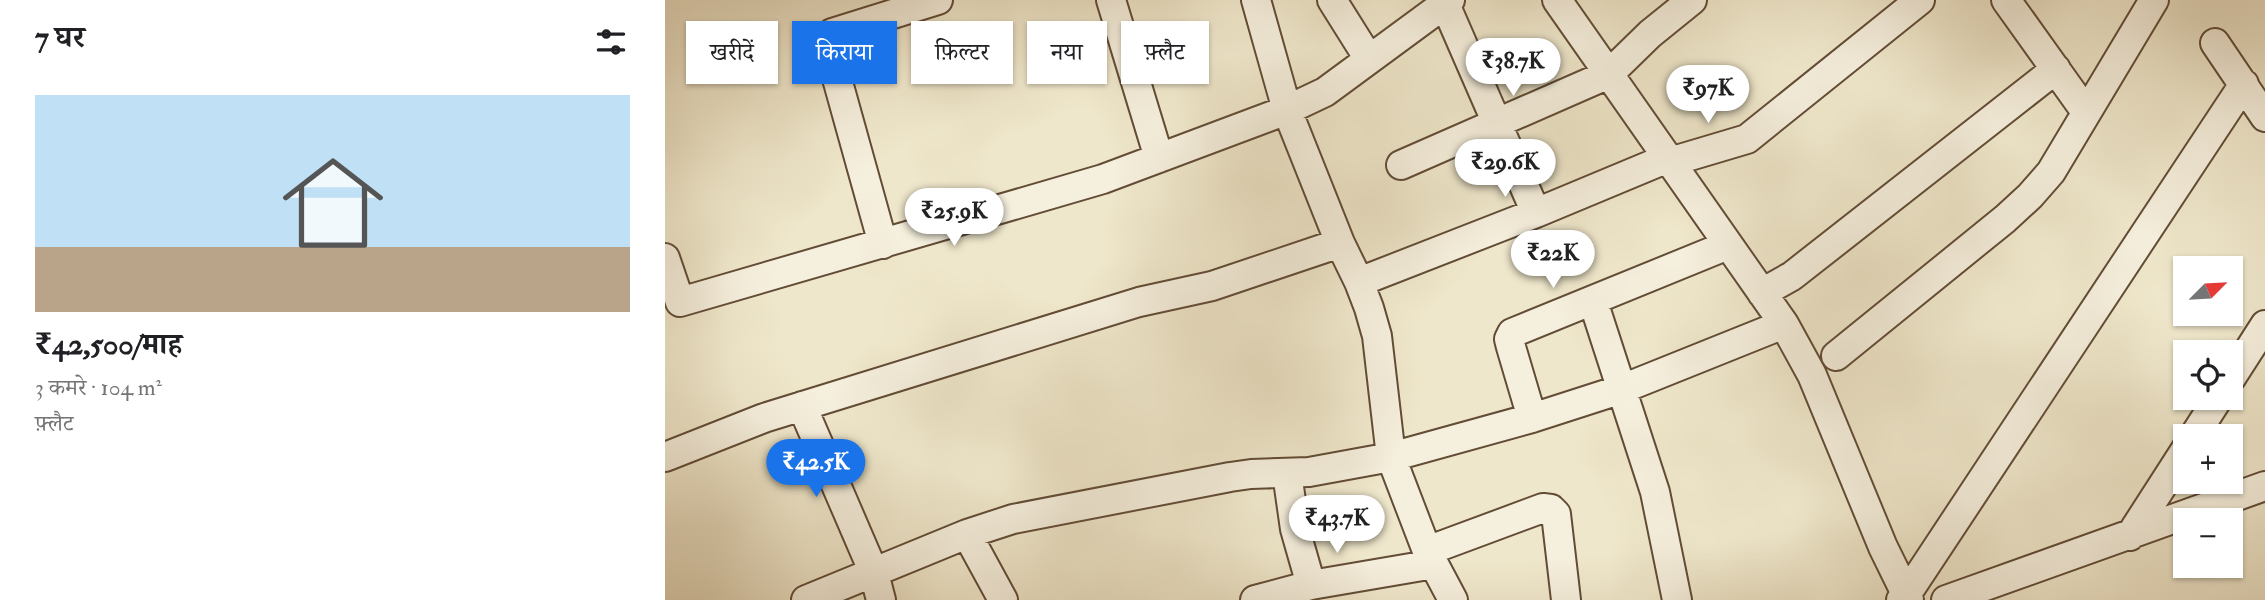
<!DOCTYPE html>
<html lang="hi">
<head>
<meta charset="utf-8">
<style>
  :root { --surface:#fff; --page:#f6f6f6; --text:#202124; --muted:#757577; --accent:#1a73e8 }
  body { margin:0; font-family:"IM FELL Double Pica","Noto Serif Devanagari",serif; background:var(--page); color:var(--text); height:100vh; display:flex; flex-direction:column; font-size:26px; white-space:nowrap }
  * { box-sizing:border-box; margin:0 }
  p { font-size:23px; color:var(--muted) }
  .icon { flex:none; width:38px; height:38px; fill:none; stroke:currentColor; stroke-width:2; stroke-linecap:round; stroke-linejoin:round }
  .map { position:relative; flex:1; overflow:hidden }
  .drawer { display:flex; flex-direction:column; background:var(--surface); width:665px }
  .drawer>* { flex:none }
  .top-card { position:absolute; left:21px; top:21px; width:665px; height:63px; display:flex; gap:14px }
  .needle { width:46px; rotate:66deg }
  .tools { position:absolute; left:1508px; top:256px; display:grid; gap:14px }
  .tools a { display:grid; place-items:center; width:70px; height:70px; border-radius:0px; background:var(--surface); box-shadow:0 2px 5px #0004; font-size:35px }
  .price { position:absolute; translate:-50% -60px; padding:0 16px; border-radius:24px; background:#fff; color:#222; font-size:23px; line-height:46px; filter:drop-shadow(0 2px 4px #0008) }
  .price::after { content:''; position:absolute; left:50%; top:42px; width:21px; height:16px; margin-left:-10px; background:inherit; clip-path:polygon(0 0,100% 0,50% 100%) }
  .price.selected { background:var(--accent); color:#fff }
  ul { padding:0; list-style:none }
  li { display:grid; align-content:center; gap:14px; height:371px; padding:0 35px }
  li span { display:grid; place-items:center; height:217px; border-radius:0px; color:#555 }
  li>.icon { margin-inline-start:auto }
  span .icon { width:126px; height:126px; fill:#fffc; stroke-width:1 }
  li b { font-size:30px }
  h2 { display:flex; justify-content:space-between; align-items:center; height:84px; padding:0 35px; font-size:30px }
  .chip { padding:0 24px; border-radius:0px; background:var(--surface); box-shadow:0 2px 5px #0004; font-size:24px; line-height:63px }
  .chip.selected { background:var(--accent); color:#fff }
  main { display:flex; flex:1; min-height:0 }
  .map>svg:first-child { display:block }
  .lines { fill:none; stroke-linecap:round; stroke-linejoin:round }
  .minor-casing { stroke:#624c36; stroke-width:32 }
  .minor { stroke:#f5efdd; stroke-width:28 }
</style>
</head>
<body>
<main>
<section class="drawer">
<h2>7 घर<svg class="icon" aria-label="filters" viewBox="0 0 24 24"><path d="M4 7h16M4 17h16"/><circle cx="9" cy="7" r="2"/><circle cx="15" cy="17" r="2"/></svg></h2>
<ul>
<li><span style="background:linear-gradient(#bfe0f5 70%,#b9a48a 0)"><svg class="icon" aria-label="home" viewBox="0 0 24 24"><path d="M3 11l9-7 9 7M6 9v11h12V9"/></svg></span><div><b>₹42,500/माह</b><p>3 कमरे · 104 m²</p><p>फ़्लैट</p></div></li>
</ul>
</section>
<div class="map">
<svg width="1600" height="600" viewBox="0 0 1600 600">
  <rect width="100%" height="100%" fill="#efe7cb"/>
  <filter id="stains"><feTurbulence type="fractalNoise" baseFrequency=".00286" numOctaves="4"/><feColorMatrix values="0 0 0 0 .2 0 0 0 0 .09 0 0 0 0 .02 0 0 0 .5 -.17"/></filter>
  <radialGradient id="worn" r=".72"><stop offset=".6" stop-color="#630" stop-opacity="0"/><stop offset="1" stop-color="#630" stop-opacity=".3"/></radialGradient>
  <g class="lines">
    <g class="minor-casing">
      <path id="minor" d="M 446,0 L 494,158
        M 591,0 L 622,110 L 660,92 L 785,0
        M 667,0 L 704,59
        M 892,0 L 1119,324 L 1147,375 L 1218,547 L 1244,600
        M 1341,0 L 1421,112
        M 780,4 L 871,213
        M 1550,43 L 1600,117
        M 736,165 L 944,74 L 985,34 L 1027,0
        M 218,244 L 161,39 L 167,33 L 273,0
        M 0,258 L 15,302 L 438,179 L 622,110 L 675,243 L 694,282 L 704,308 L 712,336 L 726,457 L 762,551 L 788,600
        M 694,282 L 871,213 L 1003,158 L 1008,161 L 1082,139 L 1255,0
        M 1097,293 L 1127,276 L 1391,69
        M 928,301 L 990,492 L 1012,600
        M 1171,356 L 1340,219 L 1365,196 L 1386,172 L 1489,0
        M 1566,378 L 1600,325
        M 137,406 L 209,573 L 216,600
        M 867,418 L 846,347 L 844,339 L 847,333 L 1063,245
        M 1529,436 L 1554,397
        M 0,457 L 99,418 L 474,302 L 547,286 L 675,243
        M 622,473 L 630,529 L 646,585
        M 302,534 L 338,600
        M 1465,536 L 1521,449
        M 762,551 L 878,508 L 886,509 L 891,514 L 901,600
        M 141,600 L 302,534 L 348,519 L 565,477 L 586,474 L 644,472 L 726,457 L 867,418 L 957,389 L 1119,324
        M 590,600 L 646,585 L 769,564
        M 1236,600 L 1241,595 L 1579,84
        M 1281,600 L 1600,486"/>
    </g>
    <use href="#minor" class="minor"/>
  </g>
  <rect width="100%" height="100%" filter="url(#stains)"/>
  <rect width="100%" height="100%" fill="url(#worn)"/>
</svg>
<div class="tools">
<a><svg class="needle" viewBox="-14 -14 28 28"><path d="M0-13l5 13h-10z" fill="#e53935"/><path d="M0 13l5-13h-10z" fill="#757577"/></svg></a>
<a><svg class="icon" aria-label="locate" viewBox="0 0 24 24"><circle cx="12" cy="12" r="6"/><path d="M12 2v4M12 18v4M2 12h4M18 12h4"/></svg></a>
<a>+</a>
<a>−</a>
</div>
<b class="price" style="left:848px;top:98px">₹38.7K</b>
<b class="price" style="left:1043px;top:125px">₹97K</b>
<b class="price" style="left:840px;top:199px">₹29.6K</b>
<b class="price" style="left:289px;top:248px">₹25.9K</b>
<b class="price" style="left:888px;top:290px">₹22K</b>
<b class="price selected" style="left:151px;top:499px">₹42.5K</b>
<b class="price" style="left:672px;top:555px">₹43.7K</b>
<div class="top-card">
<a class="chip">खरीदें</a>
<a class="chip selected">किराया</a>
<a class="chip">फ़िल्टर</a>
<a class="chip">नया</a>
<a class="chip">फ़्लैट</a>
</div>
</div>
</main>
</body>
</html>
